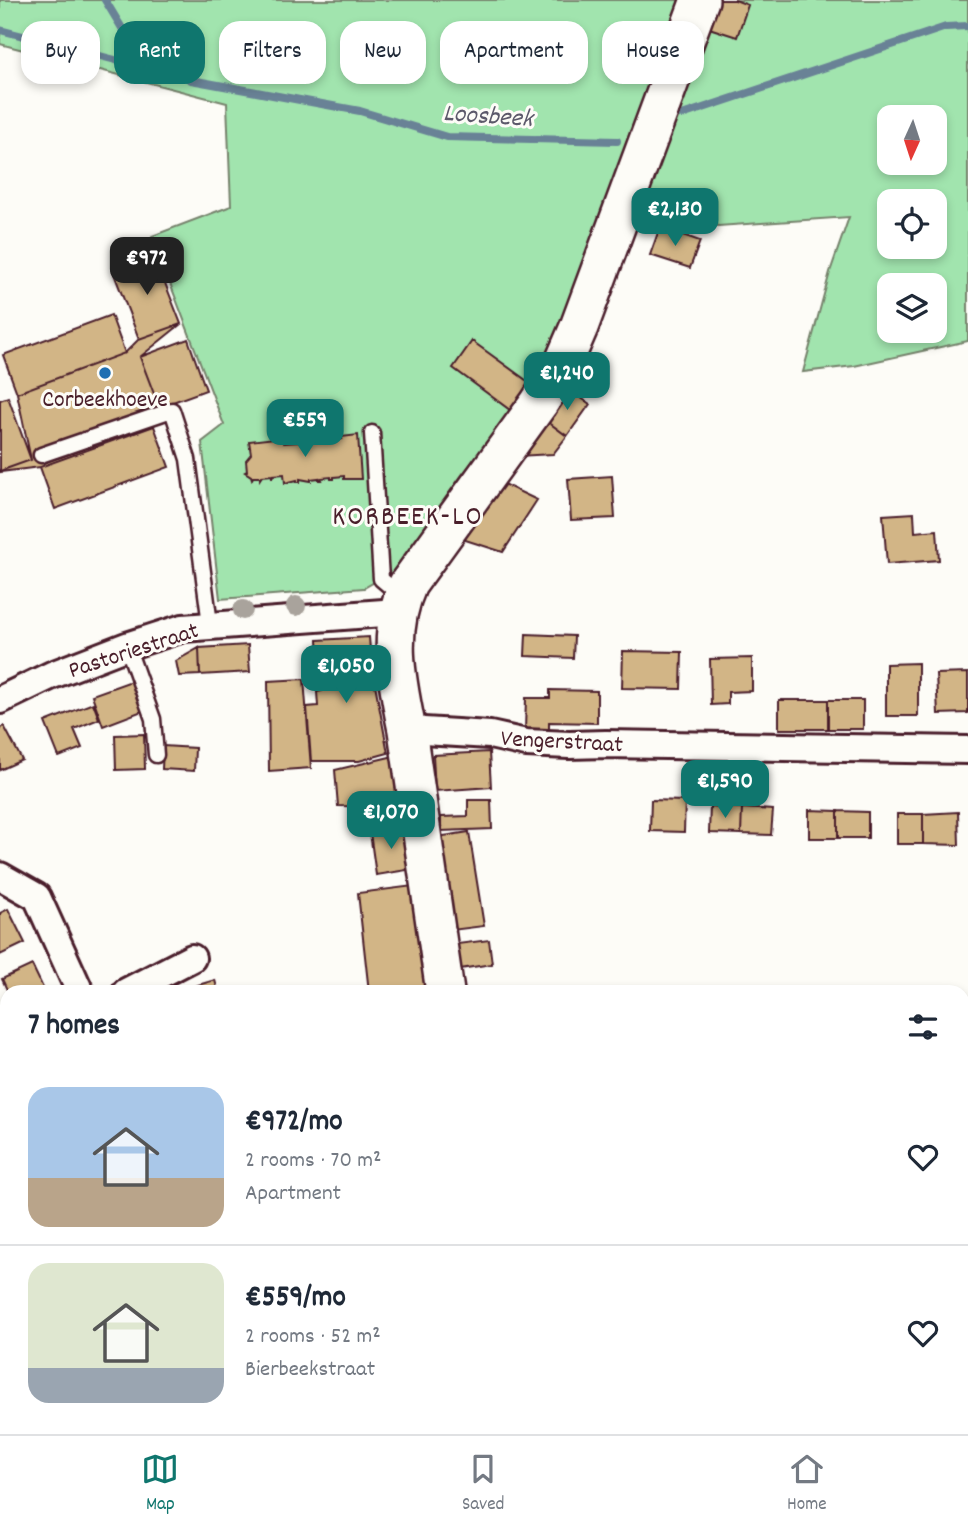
<!DOCTYPE html>
<html lang="en">
<head>
<meta charset="utf-8">
<style>
  :root { --surface:#fff; --page:#f2f2f3; --text:#1f2937; --muted:#747a83; --line:#e0e1e3; --accent:#0f766e }
  body { margin:0; font-family:Dekko,sans-serif; background:var(--page); color:var(--text); height:100vh; display:flex; flex-direction:column; font-size:26px; white-space:nowrap }
  * { box-sizing:border-box; margin:0 }
  p { font-size:23px; color:var(--muted) }
  .icon { flex:none; width:38px; height:38px; fill:none; stroke:currentColor; stroke-width:2; stroke-linecap:round; stroke-linejoin:round }
  .map { position:relative; flex:1; overflow:hidden }
  .panel { position:absolute; left:0px; top:985px; width:970px; height:450px; display:flex; flex-direction:column; background:var(--surface); border-radius:21px 21px 0 0; box-shadow:0 4px 10px #0003 }
  .panel>* { flex:none }
  .top-card { position:absolute; left:21px; top:21px; width:928px; height:63px; display:flex; gap:14px }
  .needle { width:46px; rotate:183deg }
  .buttons { position:absolute; left:877px; top:105px; display:grid; gap:14px }
  .buttons a { display:grid; place-items:center; width:70px; height:70px; border-radius:14px; background:var(--surface); box-shadow:0 4px 10px #0003; font-size:35px }
  .price { position:absolute; translate:-50% -60px; padding:0 16px; border-radius:14px; background:var(--accent); color:#fff; font-size:23px; line-height:46px; filter:drop-shadow(0 2px 4px #0008) }
  .price::after { content:''; position:absolute; left:50%; top:42px; width:21px; height:16px; margin-left:-10px; background:inherit; clip-path:polygon(0 0,100% 0,50% 100%) }
  .price.selected { background:#222; color:#fff }
  ul { padding:0; list-style:none }
  li { display:flex; align-items:center; gap:21px; height:175px; padding:0 28px }
  li+li { border-top:2px solid var(--line) }
  li span { display:grid; place-items:center; flex:none; width:196px; height:140px; border-radius:21px; color:#555 }
  li>.icon { margin-inline-start:auto }
  span .icon { width:84px; height:84px; fill:#fffc; stroke-width:1 }
  li b { font-size:30px }
  h2 { display:flex; justify-content:space-between; align-items:center; height:84px; padding:0 28px; font-size:30px }
  .chip { padding:0 24px; border-radius:21px; background:var(--surface); box-shadow:0 4px 10px #0003; font-size:24px; line-height:63px }
  .chip.selected { background:var(--accent); color:#fff }
  .tab-bar { display:flex; justify-content:space-around; align-items:center; height:98px; border-top:2px solid var(--line); background:var(--surface); font-size:19px; color:var(--muted) }
  .tab-bar a { display:grid; justify-items:center; gap:4px }
  .tab-bar .selected { color:var(--accent) }
  .map>svg:first-child { display:block }
  .green { fill:#a1e4ae; stroke:#76826c; stroke-width:2; fill-rule:evenodd }
  .lines { fill:none; stroke-linecap:round; stroke-linejoin:round }
  .stream { stroke:#698296; stroke-width:8 }
  .building { fill:#d2b586; stroke:#4a1f2b; stroke-width:2 }
  .lane-casing { stroke:#4a1f2b; stroke-width:19 }
  .street-casing { stroke:#4a1f2b; stroke-width:32 }
  .secondary-casing { stroke:#4a1f2b; stroke-width:42 }
  .lane { stroke:#fdfcf7; stroke-width:14 }
  .street { stroke:#fdfcf7; stroke-width:26 }
  .secondary { stroke:#fdfcf7; stroke-width:37 }
  .tree { fill:#a9a39c }
  .poi-dot { fill:#1f6fb2; stroke:#fdfcf7; stroke-width:2.5 }
  .labels { text-anchor:middle; stroke-width:6; stroke-linejoin:round; paint-order:stroke }
  .poi-label { font-size:24px; fill:#4a1f2b; stroke:#fdfcf7 }
  .street-label { font-size:24px; fill:#4a1f2b; stroke:#fdfcf7 }
  .water-label { font-size:26px; font-style:italic; fill:#5c596a; stroke:#fdfcf7 }
  .quarter-label { font-size:28px; letter-spacing:2px; fill:#4a1f2b; stroke:#fdfcf7 }
</style>
</head>
<body>
<div class="map">
<svg width="968" height="1434" viewBox="0 0 968 1434">
  <rect width="100%" height="100%" fill="#fdfcf7"/>
  <filter id="ink" filterUnits="userSpaceOnUse"><feTurbulence type="fractalNoise" baseFrequency=".0143" numOctaves="2"/><feDisplacementMap in="SourceGraphic" scale="14" xChannelSelector="R" yChannelSelector="G"/><feConvolveMatrix kernelMatrix="1 2 1 2 8 2 1 2 1" color-interpolation-filters="sRGB"/></filter>
  <g filter="url(#ink)">
    <path class="green" d="M 0,0 L 682,0 L 549,364 L 461,476 L 395,570 L 364,588 L 220,599 L 202,442 L 224,425 L 152,236 L 231,206 L 227,103 L 0,44 Z
      M 717,0 L 968,0 L 968,341 L 854,366 L 803,372 L 830,272 L 849,217 L 718,226 L 645,201 ZM 889,117 L 934,117 L 934,163 L 889,163 ZM 889,201 L 934,201 L 934,247 L 889,247 ZM 889,285 L 934,285 L 934,331 L 889,331 Z"/>
    <g class="lines">
      <path class="stream" d="M 105,0 L 137,53 L 191,80 L 360,111 L 447,137 L 617,141
        M 0,30 L 177,76
        M 682,115 L 946,27 L 968,26"/>
    </g>
    <path class="building" d="M 716,0 L 735,0 L 748,5 L 737,37 L 706,27 Z
      M 660,227 L 700,241 L 690,268 L 650,255 Z
      M 154,255 L 181,324 L 139,339 L 113,271 Z
      M 154,255 L 181,324 L 140,357 L 188,339 L 206,390 L 159,407 L 154,426 L 169,467 L 55,509 L 40,467 L 0,472 L 0,400 L 8,397 L 31,460 L 17,393 L 3,355 L 111,315 L 125,353 L 139,339 L 113,271 Z
      M 111,315 L 125,353 L 17,393 L 3,355 Z
      M 188,339 L 206,390 L 159,407 L 140,357 Z
      M 472,341 L 530,383 L 510,410 L 453,368 Z
      M 566,388 L 590,404 L 567,436 L 544,419 Z
      M 8,397 L 31,460 L 0,471 L 0,400 Z
      M 544,419 L 567,436 L 553,454 L 518,456 Z
      M 154,426 L 169,467 L 55,509 L 40,467 Z
      M 358,435 L 361,479 L 344,479 L 344,476 L 334,477 L 334,479 L 331,479 L 331,477 L 321,478 L 322,480 L 319,480 L 319,478 L 311,479 L 311,481 L 300,479 L 300,482 L 297,482 L 297,480 L 285,483 L 284,474 L 273,475 L 272,478 L 272,475 L 262,476 L 260,479 L 260,477 L 253,477 L 252,479 L 251,476 L 245,472 L 247,471 L 246,460 L 251,454 L 249,441 L 283,437 L 284,443 L 342,439 L 341,437 Z
      M 612,476 L 615,518 L 571,520 L 568,479 Z
      M 499,482 L 537,500 L 503,552 L 459,538 Z
      M 914,513 L 915,532 L 937,530 L 939,560 L 887,564 L 883,515 Z
      M 526,634 L 574,636 L 573,658 L 525,656 Z
      M 369,637 L 371,663 L 388,753 L 359,761 L 311,761 L 307,707 L 318,706 L 317,692 L 322,691 L 318,640 Z
      M 248,645 L 250,672 L 200,675 L 199,648 Z
      M 199,648 L 200,675 L 179,676 L 176,661 Z
      M 623,651 L 682,652 L 681,689 L 622,688 Z
      M 752,658 L 752,691 L 728,692 L 728,704 L 711,705 L 710,659 Z
      M 918,663 L 918,716 L 886,716 L 886,664 Z
      M 968,673 L 968,713 L 938,714 L 936,674 Z
      M 304,679 L 311,768 L 269,771 L 268,681 Z
      M 134,680 L 145,710 L 103,726 L 92,695 Z
      M 550,690 L 597,691 L 597,723 L 549,722 L 549,730 L 525,730 L 526,698 L 550,698 Z
      M 779,700 L 828,700 L 828,729 L 779,729 Z
      M 828,700 L 863,700 L 863,729 L 828,729 Z
      M 93,703 L 99,719 L 74,729 L 82,748 L 59,757 L 45,722 Z
      M 4,726 L 22,760 L 0,770 L 0,728 Z
      M 144,734 L 145,769 L 116,770 L 115,735 Z
      M 163,746 L 195,748 L 194,771 L 162,769 Z
      M 489,752 L 491,787 L 435,791 L 433,755 Z
      M 394,756 L 403,807 L 338,806 L 335,770 Z
      M 468,800 L 491,800 L 492,829 L 441,831 L 441,817 L 468,816 Z
      M 651,800 L 685,801 L 684,832 L 650,831 Z
      M 710,806 L 742,808 L 741,834 L 709,833 Z
      M 742,808 L 773,810 L 771,835 L 741,834 Z
      M 809,810 L 838,811 L 838,838 L 809,838 Z
      M 838,811 L 868,812 L 868,838 L 838,838 Z
      M 958,812 L 959,845 L 923,844 L 923,814 Z
      M 897,814 L 923,814 L 923,844 L 897,844 Z
      M 407,828 L 413,869 L 376,875 L 370,833 Z
      M 469,832 L 484,926 L 452,930 L 437,837 Z
      M 413,886 L 425,992 L 369,992 L 358,893 Z
      M 8,909 L 25,943 L 0,955 L 0,913 Z
      M 489,940 L 492,964 L 460,969 L 457,944 Z
      M 32,965 L 45,992 L 8,992 L 2,979 Z
      M 215,980 L 218,992 L 174,992 Z
      M 466,991 L 499,991 L 499,992 L 466,992 Z
      M 4,1065 L 7,1071 L 7,1093 L 3,1095 L 0,1087 L 0,1066 Z
      M 7,1393 L 7,1412 L 1,1404 L 2,1402 L 0,1397 Z
      M 15,1428 L 71,1428 L 73,1434 L 18,1434 Z
      M 364,1428 L 410,1428 L 409,1434 L 364,1430 Z
      M 451,1428 L 509,1428 L 509,1434 L 448,1434 Z
      M 586,1428 L 642,1428 L 643,1434 L 586,1434 Z
      M 695,1428 L 790,1428 L 789,1434 L 725,1434 L 725,1430 Z
      M 801,1428 L 848,1428 L 849,1434 L 801,1434 Z
      M 354,1429 L 409,1434 L 354,1434 Z"/>
    <g class="lines">
      <g class="lane-casing">
        <path id="lane" d="M 372,433 L 381,579 L 401,596
          M 41,455 L 172,410 L 188,459 L 210,624
          M 127,646 L 153,719 L 156,755"/>
      </g>
      <g class="street-casing">
        <path id="street" d="M 0,700 L 52,675 L 127,646 L 183,628 L 397,612
          M 407,730 L 490,735 L 526,743 L 569,745 L 606,744 L 968,750
          M 0,876 L 37,897 L 80,992
          M 126,992 L 192,958
          M 962,1367 L 968,1367"/>
      </g>
      <g class="secondary-casing">
        <path id="secondary" d="M 445,992 L 407,730 C 397,681 386,632 408,584 L 539,403 L 560,371 L 579,327 L 700,0
          M 427,1434 L 428,1428"/>
      </g>
      <use href="#lane" class="lane"/>
      <use href="#street" class="street"/>
      <use href="#secondary" class="secondary"/>
    </g>
    <g class="tree">
      <circle cx="296" cy="606" r="10"/>
      <circle cx="243" cy="610" r="10"/>
    </g>
  </g>
  <circle class="poi-dot" cx="105" cy="373" r="7"/>
  <g class="labels">
    <g class="poi-label">
      <text x="105" y="406">Corbeekhoeve</text>
    </g>
    <g class="street-label">
      <text transform="translate(133 649) rotate(-18)" y="8">Pastoriestraat</text>
      <text transform="translate(562 740) rotate(3)" y="8">Vengerstraat</text>
    </g>
    <g class="water-label">
      <text transform="translate(488 114) rotate(4)" y="9">Loosbeek</text>
    </g>
    <g class="quarter-label">
      <text x="408" y="524">KORBEEK-LO</text>
    </g>
  </g>
</svg>
<div class="buttons">
<a><svg class="needle" viewBox="-14 -14 28 28"><path d="M0-13l5 13h-10z" fill="#e53935"/><path d="M0 13l5-13h-10z" fill="#747a83"/></svg></a>
<a><svg class="icon" aria-label="locate" viewBox="0 0 24 24"><circle cx="12" cy="12" r="6"/><path d="M12 2v4M12 18v4M2 12h4M18 12h4"/></svg></a>
<a><svg class="icon" aria-label="layers" viewBox="0 0 24 24"><path d="M12 4l9 5-9 5-9-5zM3 14l9 5 9-5"/></svg></a>
</div>
<b class="price" style="left:675px;top:248px">€2,130</b>
<b class="price selected" style="left:147px;top:297px">€972</b>
<b class="price" style="left:567px;top:412px">€1,240</b>
<b class="price" style="left:305px;top:459px">€559</b>
<b class="price" style="left:346px;top:705px">€1,050</b>
<b class="price" style="left:725px;top:820px">€1,590</b>
<b class="price" style="left:391px;top:851px">€1,070</b>
<div class="top-card">
<a class="chip">Buy</a>
<a class="chip selected">Rent</a>
<a class="chip">Filters</a>
<a class="chip">New</a>
<a class="chip">Apartment</a>
<a class="chip">House</a>
</div>
<section class="panel">
<h2>7 homes<svg class="icon" aria-label="filters" viewBox="0 0 24 24"><path d="M4 7h16M4 17h16"/><circle cx="9" cy="7" r="2"/><circle cx="15" cy="17" r="2"/></svg></h2>
<ul>
<li><span style="background:linear-gradient(#a9c7e8 65%,#b9a48a 0)"><svg class="icon" aria-label="home" viewBox="0 0 24 24"><path d="M3 11l9-7 9 7M6 9v11h12V9"/></svg></span><div><b>€972/mo</b><p>2 rooms · 70 m²</p><p>Apartment</p></div><svg class="icon" aria-label="heart" viewBox="0 0 24 24"><path d="M12 20l-8-8c-3-5 5-10 8-4 3-6 11-1 8 4z"/></svg></li>
<li><span style="background:linear-gradient(#dfe7d0 75%,#9aa5b1 0)"><svg class="icon" aria-label="home" viewBox="0 0 24 24"><path d="M3 11l9-7 9 7M6 9v11h12V9"/></svg></span><div><b>€559/mo</b><p>2 rooms · 52 m²</p><p>Bierbeekstraat</p></div><svg class="icon" aria-label="heart" viewBox="0 0 24 24"><path d="M12 20l-8-8c-3-5 5-10 8-4 3-6 11-1 8 4z"/></svg></li>
</ul>
</section>
</div>
<nav class="tab-bar">
<a class="selected"><svg class="icon" aria-label="map" viewBox="0 0 24 24"><path d="M3 6l6-2 6 2 6-2v14l-6 2-6-2-6 2zM9 4v14M15 6v14"/></svg>Map</a>
<a><svg class="icon" aria-label="saved" viewBox="0 0 24 24"><path d="M7 4h10v16l-5-4-5 4z"/></svg>Saved</a>
<a><svg class="icon" aria-label="home" viewBox="0 0 24 24"><path d="M3 11l9-7 9 7M6 9v11h12V9"/></svg>Home</a>
</nav>
</body>
</html>
